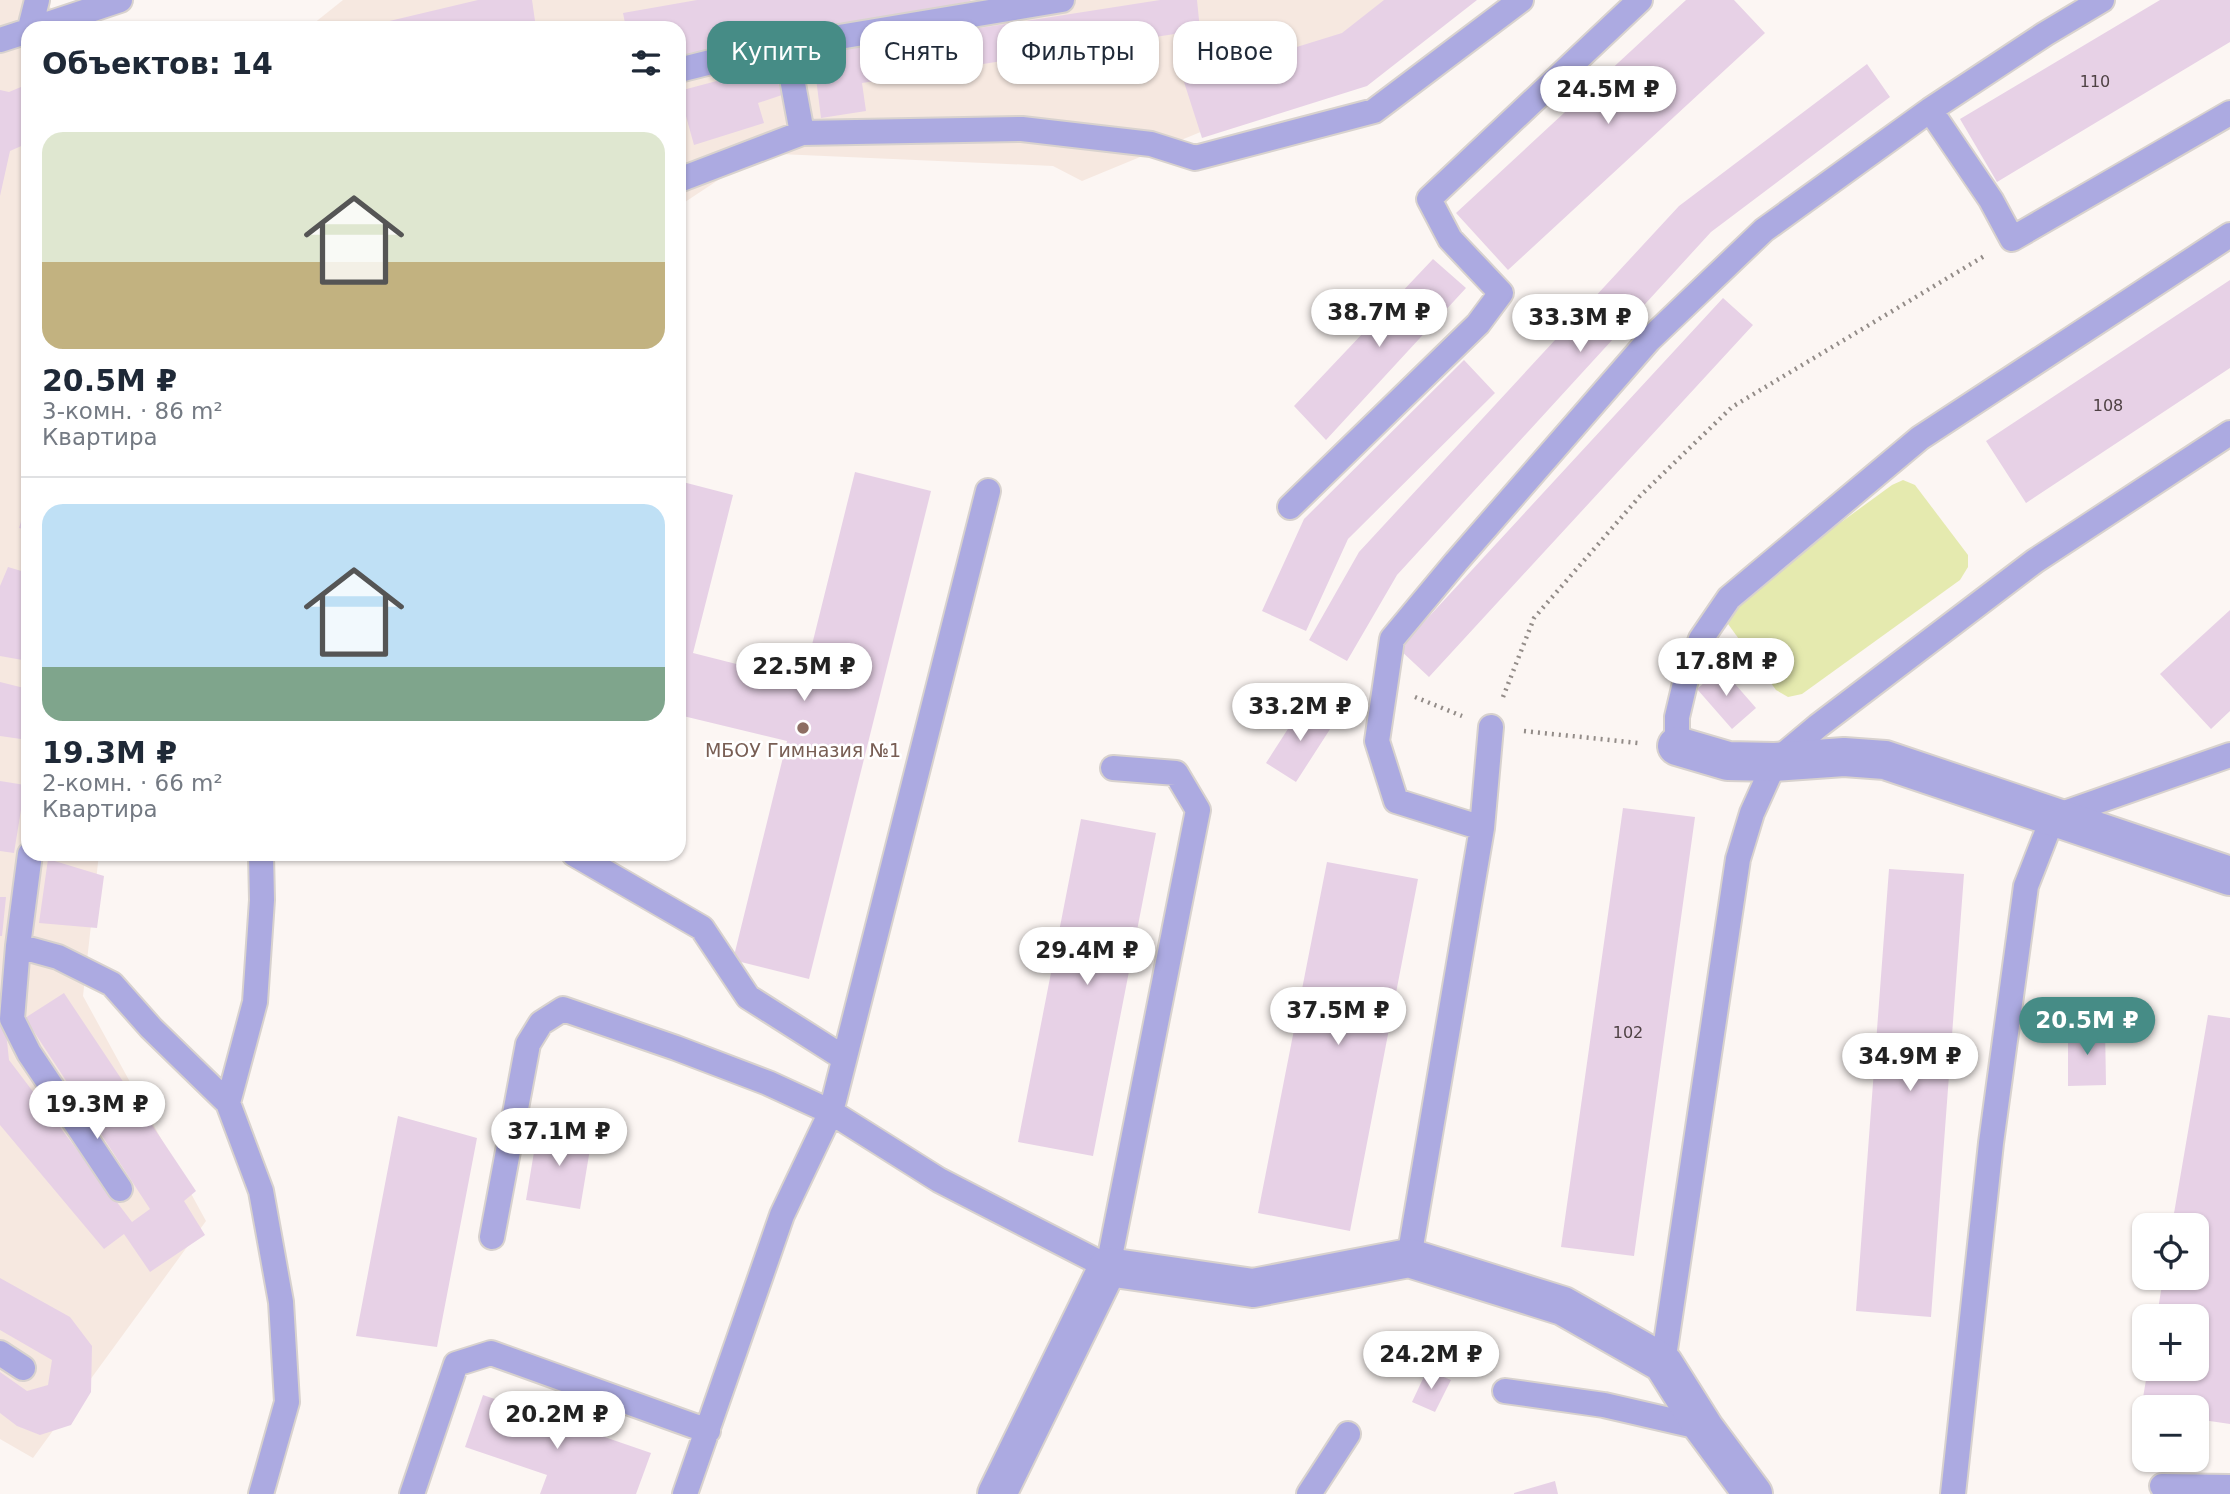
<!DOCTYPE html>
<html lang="ru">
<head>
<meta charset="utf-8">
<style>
  :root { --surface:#fff; --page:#f2f2f3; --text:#1f2937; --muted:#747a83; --line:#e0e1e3; --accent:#468c86 }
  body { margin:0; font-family:"DejaVu Sans",sans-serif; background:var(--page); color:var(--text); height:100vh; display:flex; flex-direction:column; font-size:26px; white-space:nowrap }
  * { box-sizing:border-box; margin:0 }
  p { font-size:23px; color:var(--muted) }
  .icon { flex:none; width:38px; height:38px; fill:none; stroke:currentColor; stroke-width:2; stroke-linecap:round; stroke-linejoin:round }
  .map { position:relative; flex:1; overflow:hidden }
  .drawer { position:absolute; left:21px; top:21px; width:665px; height:840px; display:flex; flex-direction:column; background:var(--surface); border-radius:21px; box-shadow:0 2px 5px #0004 }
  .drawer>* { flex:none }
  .banner { position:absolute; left:707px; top:21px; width:665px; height:63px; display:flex; gap:14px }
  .buttons { position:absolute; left:2132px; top:1213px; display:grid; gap:14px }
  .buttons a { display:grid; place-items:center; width:77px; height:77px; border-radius:14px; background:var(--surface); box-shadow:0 2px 5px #0004; font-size:35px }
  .price { position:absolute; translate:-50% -60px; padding:0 16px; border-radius:24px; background:#fff; color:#222; font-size:23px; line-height:46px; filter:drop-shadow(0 2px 4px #0008) }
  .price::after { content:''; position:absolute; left:50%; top:42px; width:21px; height:16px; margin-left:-10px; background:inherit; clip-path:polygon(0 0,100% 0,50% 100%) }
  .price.on { background:var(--accent); color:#fff }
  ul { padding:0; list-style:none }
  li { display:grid; align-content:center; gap:14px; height:371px; padding:0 21px }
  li+li { border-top:2px solid var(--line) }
  li span { display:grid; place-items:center; height:217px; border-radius:21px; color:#555 }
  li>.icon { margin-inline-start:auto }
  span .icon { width:126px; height:126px; fill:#fffc; stroke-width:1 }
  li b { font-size:30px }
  h2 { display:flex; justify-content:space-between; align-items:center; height:84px; padding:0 21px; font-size:30px }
  .chip { padding:0 24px; border-radius:21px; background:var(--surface); box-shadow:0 2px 5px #0004; font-size:24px; line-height:63px }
  .chip.on { background:var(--accent); color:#fff }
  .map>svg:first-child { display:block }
  .built { fill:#f6e8e0 }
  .green { fill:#e5eaaf }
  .building { fill:#e7d1e6 }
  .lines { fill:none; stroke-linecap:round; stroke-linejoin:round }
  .lane-casing { stroke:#d8d2ce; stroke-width:28 }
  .street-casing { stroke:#d8d2ce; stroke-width:42 }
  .path { stroke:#938c88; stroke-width:4.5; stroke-dasharray:2 5; stroke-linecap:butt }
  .lane { stroke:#acaae1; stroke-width:24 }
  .street { stroke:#acaae1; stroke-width:38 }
  .education-dot { fill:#8d6e63; stroke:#fff; stroke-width:2.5 }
  .labels { text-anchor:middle; stroke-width:5; stroke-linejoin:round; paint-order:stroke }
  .number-label { font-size:16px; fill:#4f4244 }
  .education-label { font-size:19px; fill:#785e54; stroke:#fff }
</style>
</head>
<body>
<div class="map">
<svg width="2230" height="1494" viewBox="0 0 2230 1494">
  <rect width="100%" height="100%" fill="#fcf6f3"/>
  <path class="built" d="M 0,0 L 37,0 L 87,28 L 28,28 L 28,854 L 99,854 L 83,996 L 206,1221 L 33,1458 L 0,1439 Z
    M 343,0 L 1400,0 L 1365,64 L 1082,181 L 1053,166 L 759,153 L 679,206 L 679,28 L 308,28 Z"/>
  <path class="green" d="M 1903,480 L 1915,485 L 1968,555 L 1968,567 L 1960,580 L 1802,694 L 1788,697 L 1776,690 L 1728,624 L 1727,612 L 1733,601 L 1892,485 Z"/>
  <path class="building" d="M 478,0 L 532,0 L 536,28 L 360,28 Z
    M 697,0 L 970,0 L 971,1 L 679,57 L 679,28 L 626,28 L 623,13 Z
    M 1160,0 L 1197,0 L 1200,30 L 862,83 L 866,111 L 821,118 L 813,54 Z
    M 1384,0 L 1477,0 L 1367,86 L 1202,138 L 1184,82 L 1342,33 Z
    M 1686,0 L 1734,0 L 1765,33 L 1508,270 L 1456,213 Z
    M 2160,0 L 2230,0 L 2230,42 L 1997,182 L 1960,119 Z
    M 1867,64 L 1890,97 L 1711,232 L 1397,575 L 1347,661 L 1309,640 L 1359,552 L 1679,206 Z
    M 773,66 L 782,95 L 758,103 L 764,123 L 694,145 L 679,91 Z
    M 28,84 L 28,143 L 10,151 L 0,196 L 0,90 L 9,92 Z
    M 1433,259 L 1466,288 L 1326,440 L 1294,406 Z
    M 2230,280 L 2230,368 L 2026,503 L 1986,441 Z
    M 1723,298 L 1753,325 L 1429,677 L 1399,649 Z
    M 1464,360 L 1495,393 L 1348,539 L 1306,631 L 1262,611 L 1304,519 Z
    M 855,472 L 931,491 L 809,979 L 733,960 L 787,741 L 679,715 L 679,481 L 733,495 L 693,653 L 803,681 Z
    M 27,502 L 28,502 L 28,530 L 19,528 Z
    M 8,567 L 28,573 L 28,661 L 0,656 L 0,586 Z
    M 2230,610 L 2230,711 L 2211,729 L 2160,674 Z
    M 1721,668 L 1756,708 L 1732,729 L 1697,689 Z
    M 0,682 L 28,689 L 28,740 L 0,736 Z
    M 1304,704 L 1334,723 L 1296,782 L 1266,763 Z
    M 0,781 L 25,785 L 14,853 L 0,851 Z
    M 1623,808 L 1695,817 L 1634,1256 L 1561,1247 Z
    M 1081,819 L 1156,833 L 1093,1156 L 1018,1142 Z
    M 48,859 L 104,876 L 97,928 L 39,923 Z
    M 1327,862 L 1418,879 L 1350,1231 L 1258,1213 Z
    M 1889,869 L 1964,874 L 1931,1317 L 1856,1311 Z
    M 0,897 L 6,897 L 2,936 L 0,936 Z
    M 64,993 L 196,1191 L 184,1201 L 205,1235 L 150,1272 L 124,1234 L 104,1249 L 0,1125 L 0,994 L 2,994 L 9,1060 L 132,1222 L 150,1209 L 25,1018 Z
    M 2208,1015 L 2230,1018 L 2230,1424 L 2196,1419 L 2196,1407 L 2144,1407 L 2144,1453 L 2134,1451 L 2148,1368 L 2196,1368 L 2196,1316 L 2157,1316 L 2163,1278 L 2196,1278 L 2196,1225 L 2172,1225 Z
    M 2105,1027 L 2106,1085 L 2068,1086 L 2068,1028 Z
    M 398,1116 L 477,1138 L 437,1347 L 356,1336 Z
    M 538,1128 L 592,1137 L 580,1209 L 526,1200 Z
    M 0,1278 L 70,1317 L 92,1346 L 91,1392 L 71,1425 L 40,1435 L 17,1426 L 0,1413 L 0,1372 L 27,1391 L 48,1385 L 52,1360 L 0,1330 Z
    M 1427,1370 L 1451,1380 L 1435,1412 L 1412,1402 Z
    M 483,1395 L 651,1453 L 636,1494 L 540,1494 L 547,1475 L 465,1447 Z
    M 1555,1481 L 1558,1494 L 1514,1494 L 1514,1493 Z"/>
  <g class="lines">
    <g class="lane-casing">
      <path id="lane" d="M 30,28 L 37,0
        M 36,28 L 120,0
        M 0,40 L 28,31
        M 679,70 L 739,55 L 782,54 L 809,42 L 1062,0
        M 1930,110 L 1991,200 L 2012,239 L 2230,113
        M 802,133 L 1022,129 L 1151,144 L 1195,158 L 1374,111 L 1521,0
        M 679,180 L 802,133 L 791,73 L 782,54
        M 1290,507 L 1478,324 L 1501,293 L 1450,239 L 1429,199 L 1640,0
        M 1677,746 L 1677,717 L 1686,679 L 1701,639 L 1729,598 L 1920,438 L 2230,235
        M 1482,828 L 1396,801 L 1377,741 L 1392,639 L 1456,562 L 1649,340 L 1764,230 L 1930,110 L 2045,34 L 2102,0
        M 30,854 L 18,946 L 12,1019 L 29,1053 L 120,1189
        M 574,854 L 702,928 L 748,997 L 844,1058
        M 18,946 L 58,957 L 112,984 L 151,1028 L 228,1103 L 261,1191 L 281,1302 L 287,1402 L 261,1494
        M 228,1103 L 255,1002 L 262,900 L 261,854
        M 492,1237 L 528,1044 L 541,1023 L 563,1009 L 676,1048 L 768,1083 L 831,1112 L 939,1180 L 1108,1267 L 1198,810 L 1176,773 L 1113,768
        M 1409,1258 L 1482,828 L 1491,727
        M 0,1353 L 23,1368
        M 1663,1363 L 1738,859 L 1752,813 L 1775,762 L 1818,726 L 2035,561 L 2230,433
        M 1505,1391 L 1604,1405 L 1704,1428
        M 2162,1486 L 2230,1487
        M 412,1494 L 456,1364 L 491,1353 L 708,1431
        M 685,1494 L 782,1215 L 831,1112 L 988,491
        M 1309,1494 L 1348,1434
        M 1953,1494 L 1991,1143 L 2026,886 L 2053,817 L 2230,755"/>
    </g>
    <g class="street-casing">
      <path id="street" d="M 1677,746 L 1728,761 L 1775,762 L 1844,757 L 1885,760 L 2230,876
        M 997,1494 L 1108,1267 L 1253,1288 L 1409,1258 L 1563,1306 L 1663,1363 L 1704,1428 L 1753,1494"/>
    </g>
    <path class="path" d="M 1415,697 L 1462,716
      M 1503,697 L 1534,618 L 1640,496 L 1732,407 L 1986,255
      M 1524,731 L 1638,743"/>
    <use href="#lane" class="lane"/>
    <use href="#street" class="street"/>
  </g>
  <circle class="education-dot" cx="803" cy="728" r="7"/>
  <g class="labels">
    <g class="number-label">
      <text x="2095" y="87">110</text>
      <text x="2108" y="411">108</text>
      <text x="1628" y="1038">102</text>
    </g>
    <g class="education-label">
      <text x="803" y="757">МБОУ Гимназия №1</text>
    </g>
  </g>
</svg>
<div class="buttons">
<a><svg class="icon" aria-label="locate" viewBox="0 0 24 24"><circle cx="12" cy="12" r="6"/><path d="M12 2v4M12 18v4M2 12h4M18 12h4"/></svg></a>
<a>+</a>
<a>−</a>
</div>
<b class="price" style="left:1608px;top:126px">24.5M ₽</b>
<b class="price" style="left:1379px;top:349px">38.7M ₽</b>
<b class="price" style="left:1580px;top:354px">33.3M ₽</b>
<b class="price" style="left:1726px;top:698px">17.8M ₽</b>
<b class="price" style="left:804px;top:703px">22.5M ₽</b>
<b class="price" style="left:1300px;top:743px">33.2M ₽</b>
<b class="price" style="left:1087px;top:987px">29.4M ₽</b>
<b class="price" style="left:1338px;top:1047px">37.5M ₽</b>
<b class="price on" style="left:2087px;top:1057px">20.5M ₽</b>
<b class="price" style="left:1910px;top:1093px">34.9M ₽</b>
<b class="price" style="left:97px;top:1141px">19.3M ₽</b>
<b class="price" style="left:559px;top:1168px">37.1M ₽</b>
<b class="price" style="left:1431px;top:1391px">24.2M ₽</b>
<b class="price" style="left:557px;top:1451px">20.2M ₽</b>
<div class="banner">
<a class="chip on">Купить</a>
<a class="chip">Снять</a>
<a class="chip">Фильтры</a>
<a class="chip">Новое</a>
</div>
<section class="drawer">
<h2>Объектов: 14<svg class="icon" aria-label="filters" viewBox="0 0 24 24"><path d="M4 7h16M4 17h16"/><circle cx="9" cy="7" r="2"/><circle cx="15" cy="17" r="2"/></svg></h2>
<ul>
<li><span style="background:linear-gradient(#dfe7d0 60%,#c2b280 0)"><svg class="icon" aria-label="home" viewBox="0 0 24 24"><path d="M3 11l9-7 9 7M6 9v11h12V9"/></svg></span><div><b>20.5M ₽</b><p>3-комн. · 86 m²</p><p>Квартира</p></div></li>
<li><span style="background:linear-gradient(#bfe0f5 75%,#7fa58c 0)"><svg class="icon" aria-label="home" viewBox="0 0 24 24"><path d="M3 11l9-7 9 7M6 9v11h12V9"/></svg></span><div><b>19.3M ₽</b><p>2-комн. · 66 m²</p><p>Квартира</p></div></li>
</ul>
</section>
</div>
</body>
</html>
